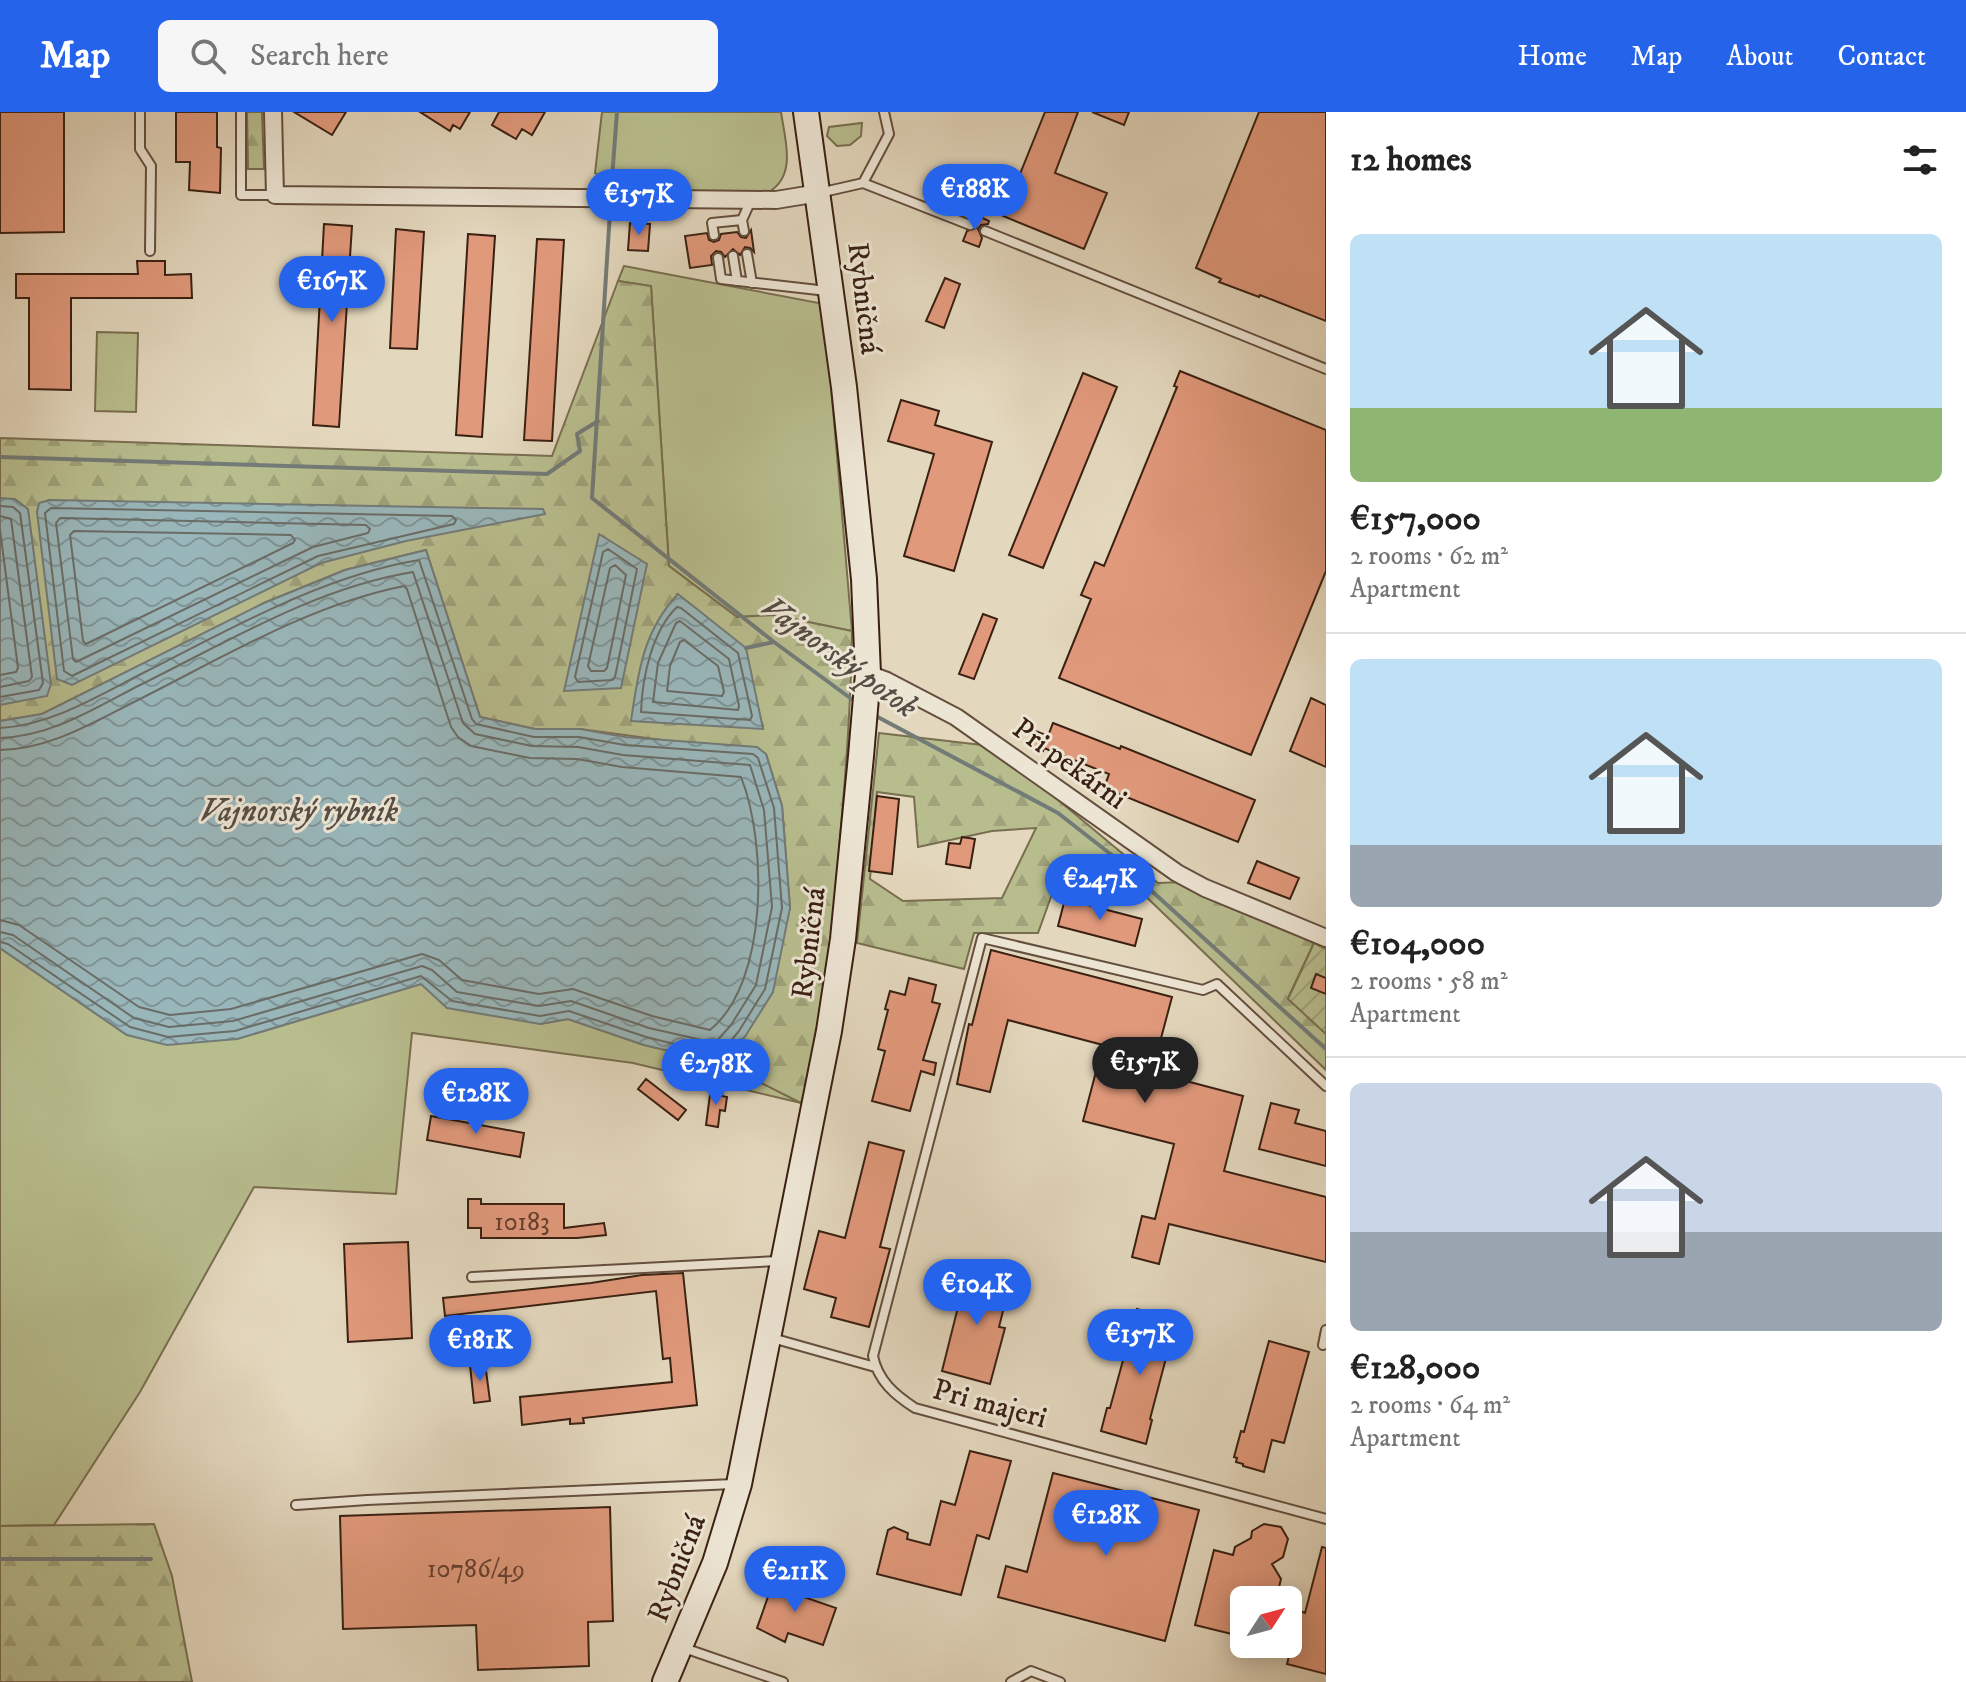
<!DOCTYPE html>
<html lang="en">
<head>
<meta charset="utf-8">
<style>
  :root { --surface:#fff; --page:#f6f6f6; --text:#222; --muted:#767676; --line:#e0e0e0; --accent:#2563eb }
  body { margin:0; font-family:"IM FELL DW Pica",serif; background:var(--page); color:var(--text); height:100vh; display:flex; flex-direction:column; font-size:30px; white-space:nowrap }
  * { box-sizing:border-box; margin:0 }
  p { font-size:26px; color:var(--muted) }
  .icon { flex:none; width:44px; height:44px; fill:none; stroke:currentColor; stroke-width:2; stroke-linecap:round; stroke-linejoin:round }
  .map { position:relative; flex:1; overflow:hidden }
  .panel { display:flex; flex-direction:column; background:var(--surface); width:640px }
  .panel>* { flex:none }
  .needle { width:52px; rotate:54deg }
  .tools { position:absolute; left:1230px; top:1474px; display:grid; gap:16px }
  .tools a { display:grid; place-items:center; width:72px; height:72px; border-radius:12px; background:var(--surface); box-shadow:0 4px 20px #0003; font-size:40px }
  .price { position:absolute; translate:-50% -68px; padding:0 18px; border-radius:28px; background:var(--accent); color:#fff; font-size:26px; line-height:52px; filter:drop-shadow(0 2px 4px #0008) }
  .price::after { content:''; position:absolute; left:50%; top:48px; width:24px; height:18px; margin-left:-12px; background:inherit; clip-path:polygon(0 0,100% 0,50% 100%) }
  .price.active { background:#222; color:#fff }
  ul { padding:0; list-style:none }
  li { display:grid; align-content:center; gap:16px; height:424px; padding:0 24px }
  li+li { border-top:2px solid var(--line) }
  li span { display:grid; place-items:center; height:248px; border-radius:12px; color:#555 }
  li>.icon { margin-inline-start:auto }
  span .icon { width:144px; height:144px; fill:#fffc; stroke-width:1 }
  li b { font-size:34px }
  h2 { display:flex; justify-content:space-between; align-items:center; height:96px; padding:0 24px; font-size:34px }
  header { display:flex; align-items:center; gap:48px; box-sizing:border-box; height:112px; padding:0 40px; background:var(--accent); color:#fff }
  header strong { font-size:38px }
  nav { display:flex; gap:44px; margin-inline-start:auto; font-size:28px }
  .search { width:560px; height:72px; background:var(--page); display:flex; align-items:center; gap:20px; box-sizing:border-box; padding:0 28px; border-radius:12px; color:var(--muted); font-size:30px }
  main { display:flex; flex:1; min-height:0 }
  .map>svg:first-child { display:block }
  .green { fill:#b8bd8e; stroke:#796e50; stroke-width:2 }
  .forest { fill:url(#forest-firs); stroke:#796e50; stroke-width:2; fill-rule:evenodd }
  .garden { fill:url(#garden-furrows); stroke:#796e50; stroke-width:2 }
  .water { fill:url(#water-waves); stroke:#737b78; stroke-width:2 }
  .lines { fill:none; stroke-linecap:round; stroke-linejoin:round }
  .shore { stroke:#6a6c67; stroke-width:2 }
  .stream { stroke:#737b78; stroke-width:4 }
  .building { fill:#e1997b; stroke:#3a2013; stroke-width:2 }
  .lane-casing { stroke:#644e3e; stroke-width:12 }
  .street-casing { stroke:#644e3e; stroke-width:20 }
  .secondary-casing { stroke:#3a2013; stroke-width:28 }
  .lane { stroke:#ede5d4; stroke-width:8 }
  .street { stroke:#ede5d4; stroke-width:16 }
  .secondary { stroke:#ede5d4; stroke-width:24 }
  .labels { text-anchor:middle; stroke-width:6; stroke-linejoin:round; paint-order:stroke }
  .number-label { font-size:26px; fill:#643e2d }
  .street-label { font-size:30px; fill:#3a2013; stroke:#ede5d4 }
  .water-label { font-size:32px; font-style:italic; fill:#564d45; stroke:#ede5d4 }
</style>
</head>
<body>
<header>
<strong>Map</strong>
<div class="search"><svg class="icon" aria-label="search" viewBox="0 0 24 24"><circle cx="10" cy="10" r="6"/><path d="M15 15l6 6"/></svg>Search here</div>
<nav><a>Home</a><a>Map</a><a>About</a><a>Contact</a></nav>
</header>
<main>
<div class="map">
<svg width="1326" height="1570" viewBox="0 0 1326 1570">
  <defs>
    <pattern id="forest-firs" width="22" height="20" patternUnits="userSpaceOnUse" patternTransform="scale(2)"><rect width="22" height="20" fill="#b8bd8e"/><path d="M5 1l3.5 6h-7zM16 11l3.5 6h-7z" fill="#9fa27a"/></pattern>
    <pattern id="garden-furrows" width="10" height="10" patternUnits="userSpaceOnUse" patternTransform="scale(2)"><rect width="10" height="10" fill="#b8bd8e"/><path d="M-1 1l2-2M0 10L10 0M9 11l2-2" fill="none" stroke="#9fa27a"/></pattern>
    <pattern id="water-waves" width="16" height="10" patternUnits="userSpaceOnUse" patternTransform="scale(2)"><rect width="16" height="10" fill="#99b7bb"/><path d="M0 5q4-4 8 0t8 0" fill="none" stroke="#7e9497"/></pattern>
  </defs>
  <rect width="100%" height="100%" fill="#e3d7bd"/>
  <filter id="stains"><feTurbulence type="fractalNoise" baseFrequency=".0025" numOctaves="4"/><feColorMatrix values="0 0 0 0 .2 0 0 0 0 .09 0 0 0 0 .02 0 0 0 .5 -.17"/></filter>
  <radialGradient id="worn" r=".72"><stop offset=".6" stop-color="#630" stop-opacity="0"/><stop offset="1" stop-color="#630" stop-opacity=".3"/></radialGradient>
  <path class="green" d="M 602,0 L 781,0 C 785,28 797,63 769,80 L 603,82 L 605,67 L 595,61 Z
    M 862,11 L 861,24 L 850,33 L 837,34 L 827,24 L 829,15 Z
    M 624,154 L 824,192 L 852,519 L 774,503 L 737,505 L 669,454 L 651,174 L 618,169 Z
    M 97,220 L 138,221 L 136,300 L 95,299 Z
    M 0,836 L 127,923 L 237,927 L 421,872 L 540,912 L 568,907 L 644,933 L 724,952 L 801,991 L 633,951 L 412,921 L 396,1082 L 254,1075 L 140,1280 L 54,1413 L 0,1414 Z"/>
  <path class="forest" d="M 247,0 L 262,0 L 264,57 L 248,57 Z
    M 618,169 L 651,174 L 669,454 L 737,505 L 774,503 L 852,519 C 851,608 843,693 835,781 C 829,847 823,928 801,991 L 724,952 L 746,923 L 790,796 L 782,694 L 766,642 L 580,617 L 535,617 L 480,605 L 426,438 L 345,458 L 264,491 L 42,602 L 0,609 L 0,326 L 552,344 ZM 677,483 L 719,517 L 753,575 L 763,616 L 693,612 Z
    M 879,621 L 982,633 L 1028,663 L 1158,771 L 1183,770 L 1314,831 L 1288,886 L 1326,922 L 1326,958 L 1137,776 L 1061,757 L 1038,821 L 974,821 L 964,857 L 857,831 ZM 877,680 L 914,685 L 918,735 L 992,719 L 1036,716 L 1002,786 L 903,789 L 870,767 Z
    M 154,1412 L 172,1464 L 192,1570 L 0,1570 L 0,1414 Z"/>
  <path class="garden" d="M 1314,831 L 1326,837 L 1326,922 L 1288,887 Z"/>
  <path class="water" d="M 0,386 L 15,387 L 28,397 L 51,572 L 47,584 L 0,593 Z
    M 49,388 L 543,397 L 545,402 L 406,429 L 321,451 L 72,573 L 57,567 L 37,400 L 39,391 Z
    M 599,422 L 647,452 L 621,576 L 564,579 Z
    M 426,438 L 480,605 L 535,617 L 580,617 L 625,625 L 757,635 L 766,642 L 782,694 L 790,796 L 773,880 L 746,923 L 724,952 L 644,933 L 568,907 L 540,912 L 447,896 L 421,872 L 237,927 L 167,933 L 127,923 L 0,836 L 0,609 L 42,602 L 264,491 L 345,458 Z
    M 678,482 L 746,536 L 763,617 L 631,609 C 638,561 643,519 678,482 Z"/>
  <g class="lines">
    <path class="shore" d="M 0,394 L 13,395 L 20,401 L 43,571 L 39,578 L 0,585
      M 51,396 L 452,404 L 456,408 L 454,412 L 318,444 L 72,564 L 64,559 L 45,401 Z
      M 0,404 L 11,407 L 32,565 L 29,569 L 0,575
      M 60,406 L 366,413 L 370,417 L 368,421 L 313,435 L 76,550 L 73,547 L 56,411 Z
      M 0,418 L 18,556 L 16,560 L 0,563
      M 74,419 L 291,423 L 295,428 L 293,431 L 86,532 L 83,529 L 70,423 Z
      M 608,437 L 637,457 L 615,565 L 612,568 L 578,570 L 575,565 L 603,440 Z
      M 615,453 L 626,463 L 607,556 L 604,559 L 591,559 L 588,554 L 610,456 Z
      M 677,495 L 681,496 L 738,541 L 752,604 L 750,608 L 641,600 C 642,566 652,519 677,495 Z
      M 680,509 L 729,547 L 739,594 L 738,598 L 653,590 L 658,551 L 676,511 Z
      M 684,528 L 718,554 L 724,580 L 722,584 L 667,579 L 670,554 L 680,530 Z
      M 0,616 C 53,613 101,582 147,559 C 234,515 323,464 419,448 L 472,607 L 476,612 L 534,625 L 579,625 L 625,633 L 753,642 L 758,646 L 774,696 L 782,796 L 765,877 L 739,919 L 719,943 L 646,925 L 569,899 L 540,904 L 452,889 L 421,864 L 235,919 L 168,925 L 130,915 L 8,832 L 0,830
      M 0,626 C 51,624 92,598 136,575 C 224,532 314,476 413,460 L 463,611 L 475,622 L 532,634 L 578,635 L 623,643 L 750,653 L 764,698 L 772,795 L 756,873 L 731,913 L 715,931 L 649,916 L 571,889 L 539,894 L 457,880 L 432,858 L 422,854 L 233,909 L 169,915 L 134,906 L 13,823 L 0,820
      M 0,638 C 50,637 92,611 136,589 C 222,546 309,493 404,474 L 407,477 L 451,615 L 458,625 L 471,634 L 530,646 L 577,647 L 622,655 L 741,665 C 767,730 769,870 710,918 L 652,904 L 573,877 L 539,882 L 462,868 L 439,848 L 422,842 L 231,897 L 170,903 L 139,895 L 19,813 L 0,808"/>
    <path class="stream" d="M 611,80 L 617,0
      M 610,100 L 592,386 L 774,530 L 857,591
      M 0,345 L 547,362 L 580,339 L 577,322 L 598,309
      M 746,536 L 774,530
      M 874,603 L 1058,701 L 1113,744 L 1326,937
      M 0,1447 L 151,1447"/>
  </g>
  <path class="building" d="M 0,0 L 64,0 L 64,120 L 0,121 Z
    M 176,0 L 217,0 L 217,35 L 221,36 L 220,81 L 189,78 L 190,50 L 176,50 Z
    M 294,0 L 346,0 L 332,23 Z
    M 420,0 L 470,0 L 460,17 L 453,13 L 450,19 Z
    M 499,0 L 545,0 L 532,23 L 522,17 L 516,27 L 492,13 Z
    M 1045,0 L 1078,0 L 1055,61 L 1107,81 L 1084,137 L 1003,104 Z
    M 1092,0 L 1129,0 L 1124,13 Z
    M 1259,0 L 1326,0 L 1326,209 L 1260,183 L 1259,185 L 1219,170 L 1221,167 L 1196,156 Z
    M 974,102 L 989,109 L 988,112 L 981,113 L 978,117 L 982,126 L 979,135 L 963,129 L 967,119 L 976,116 L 977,111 L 972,106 Z
    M 630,111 L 650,112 L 648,139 L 628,138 Z
    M 324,112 L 352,114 L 339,315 L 313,313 Z
    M 396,117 L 424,120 L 417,237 L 390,236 Z
    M 751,118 L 754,140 L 750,136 L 745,135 L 740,143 L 733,137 L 725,145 L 721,140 L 716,139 L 711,144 L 712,153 L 690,156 L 685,124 L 707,121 L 709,128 L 714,130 L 719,128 L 721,122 L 737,120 L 741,125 L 746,126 Z
    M 468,122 L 495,124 L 482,325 L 456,323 Z
    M 537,127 L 564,128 L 552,329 L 524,328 Z
    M 137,149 L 165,149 L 165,163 L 191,162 L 192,186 L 71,186 L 71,278 L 29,277 L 29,186 L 16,186 L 16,162 L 138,162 Z
    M 945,166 L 960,172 L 944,216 L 926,209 Z
    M 1180,259 L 1326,318 L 1326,459 L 1251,643 L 1059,566 L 1091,487 L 1081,483 L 1095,450 L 1104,454 L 1177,275 L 1174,274 Z
    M 1083,261 L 1117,275 L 1043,456 L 1009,443 Z
    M 901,288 L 939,299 L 935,313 L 992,330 L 954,459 L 904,444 L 934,342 L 888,329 Z
    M 983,502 L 997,507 L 974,567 L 959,562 Z
    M 1311,586 L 1326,593 L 1326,655 L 1290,639 Z
    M 1053,611 L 1120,637 L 1121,634 L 1133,639 L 1255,688 L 1238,730 L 1104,676 L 1109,662 L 1044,636 L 1043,639 L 1027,633 L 1033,618 L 1048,624 Z
    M 877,684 L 899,687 L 892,762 L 869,759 Z
    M 962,725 L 975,727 L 970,756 L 946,752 L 949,731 L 960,732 Z
    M 1257,749 L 1299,766 L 1290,787 L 1248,771 Z
    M 1065,787 L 1142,807 L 1135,834 L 1058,814 Z
    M 991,838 L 1172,885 L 1152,960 L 1243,984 L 1224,1059 L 1326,1085 L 1326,1150 L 1169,1112 L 1159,1152 L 1132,1145 L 1142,1104 L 1155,1107 L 1174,1032 L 1083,1009 L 1103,933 L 1008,908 L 990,980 L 957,972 L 969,912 L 972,913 Z
    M 1316,862 L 1326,866 L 1326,882 L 1311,876 Z
    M 909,866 L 936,873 L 932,890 L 940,892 L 923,948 L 936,951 L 934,963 L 921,959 L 910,999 L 872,989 L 885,939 L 878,937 L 888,898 L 885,897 L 890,879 L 905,883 Z
    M 646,967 L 686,998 L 678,1008 L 638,977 Z
    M 711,975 L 723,977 L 722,984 L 727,985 L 725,999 L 720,998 L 718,1015 L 706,1013 Z
    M 1271,991 L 1299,998 L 1295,1011 L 1326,1019 L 1326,1054 L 1259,1037 Z
    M 431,1004 L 524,1021 L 520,1045 L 427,1028 Z
    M 869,1030 L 904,1039 L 880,1135 L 890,1137 L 869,1215 L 831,1205 L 836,1186 L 804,1177 L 819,1119 L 845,1126 Z
    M 468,1087 L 481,1087 L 481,1092 L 564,1092 L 564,1116 L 604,1111 L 606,1123 L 577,1126 L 481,1126 L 481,1116 L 468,1116 Z
    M 408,1130 L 412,1226 L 348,1230 L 344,1132 Z
    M 959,1155 L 1010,1171 L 999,1215 L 1005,1216 L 990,1272 L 942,1259 L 961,1183 L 956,1181 Z
    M 683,1161 L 697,1293 L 583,1306 L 584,1311 L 570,1312 L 570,1307 L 522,1313 L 520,1285 L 672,1270 L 670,1246 L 663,1247 L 656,1179 L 445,1204 L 443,1186 L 591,1171 L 642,1163 Z
    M 1137,1197 L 1176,1208 L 1150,1307 L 1152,1308 L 1146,1332 L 1101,1319 L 1107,1296 L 1110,1296 Z
    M 1269,1229 L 1309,1240 L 1284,1331 L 1272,1328 L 1264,1360 L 1243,1354 L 1243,1352 L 1236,1350 L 1237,1346 L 1234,1345 L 1241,1319 L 1244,1320 Z
    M 485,1251 L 490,1289 L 474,1291 L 470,1253 Z
    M 970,1339 L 1011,1349 L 989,1427 L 977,1423 L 961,1483 L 877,1462 L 888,1418 L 894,1415 L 908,1421 L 907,1427 L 930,1433 L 941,1389 L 955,1393 Z
    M 1053,1361 L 1199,1398 L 1165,1529 L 998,1485 L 1006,1454 L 1027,1460 Z
    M 610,1395 L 613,1509 L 588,1510 L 589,1554 L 478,1558 L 476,1513 L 343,1517 L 340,1404 Z
    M 1264,1412 L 1281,1415 L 1288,1427 L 1283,1445 L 1272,1452 L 1281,1467 L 1276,1488 L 1244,1488 L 1244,1525 L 1195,1513 L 1214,1438 L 1233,1443 L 1235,1435 L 1251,1426 L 1252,1419 Z
    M 1322,1435 L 1326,1436 L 1326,1562 L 1287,1552 L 1300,1499 L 1305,1501 Z
    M 775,1465 L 805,1475 L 801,1484 L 836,1496 L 823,1533 L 788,1521 L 785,1530 L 757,1516 Z"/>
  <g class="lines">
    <g class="lane-casing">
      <path id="lane" d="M 140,0 L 140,37 L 151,54 L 150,139
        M 241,0 L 241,83 L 275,83
        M 863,71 L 970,113
        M 819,81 L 863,71 L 889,22 L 884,0
        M 744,119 L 742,108 L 751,88
        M 985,119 L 1326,257
        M 714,123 L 712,111 L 742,108
        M 747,142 L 752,171
        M 733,144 L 737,169
        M 718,146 L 721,167 L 827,179
        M 1326,974 L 1217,872 L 1203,878 L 982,826 L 873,1244 C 878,1269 895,1283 915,1296 L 1326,1407
        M 472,1165 L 778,1149
        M 772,1226 L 875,1255
        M 1323,1233 L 1326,1218
        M 296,1393 L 367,1388 L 734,1372
        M 684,1536 L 783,1570
        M 1011,1570 L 1031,1559 L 1060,1570"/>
    </g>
    <g class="street-casing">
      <path id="street" d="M 273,0 L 275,83 L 776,88 L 819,81
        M 868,562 L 887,569 L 956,605 L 1177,761 L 1205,776 L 1326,826"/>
    </g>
    <g class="secondary-casing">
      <path id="secondary" d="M 665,1570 L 715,1451 L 739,1372 L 829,919 L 843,827 L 861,644 L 868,562 L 864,467 L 844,275 L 806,0"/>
    </g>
    <use href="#lane" class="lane"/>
    <use href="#street" class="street"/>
    <use href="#secondary" class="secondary"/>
  </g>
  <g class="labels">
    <g class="number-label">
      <text x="522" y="1118">10183</text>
      <text x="476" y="1465">10786/49</text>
    </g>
    <g class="street-label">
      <text transform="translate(865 186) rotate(83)" y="10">Rybničná</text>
      <text transform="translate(1070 651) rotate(36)" y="10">Pri pekárni</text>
      <text transform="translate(808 831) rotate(-83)" y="10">Rybničná</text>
      <text transform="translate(990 1291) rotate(15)" y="10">Pri majeri</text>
      <text transform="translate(676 1456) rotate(-69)" y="10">Rybničná</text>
    </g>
    <g class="water-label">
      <text transform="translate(840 544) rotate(36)" y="11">Vajnorský potok</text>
      <text x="299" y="709">Vajnorský rybník</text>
    </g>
  </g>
  <rect width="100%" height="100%" filter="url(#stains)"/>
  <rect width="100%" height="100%" fill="url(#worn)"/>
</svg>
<div class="tools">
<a><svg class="needle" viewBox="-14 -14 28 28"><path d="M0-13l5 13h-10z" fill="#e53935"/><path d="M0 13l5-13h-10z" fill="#767676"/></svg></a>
</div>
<b class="price" style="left:975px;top:120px">€188K</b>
<b class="price" style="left:639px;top:125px">€157K</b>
<b class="price" style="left:332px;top:212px">€167K</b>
<b class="price" style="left:1100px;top:810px">€247K</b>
<b class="price active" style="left:1145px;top:993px">€157K</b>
<b class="price" style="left:716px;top:995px">€278K</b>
<b class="price" style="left:476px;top:1024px">€128K</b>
<b class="price" style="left:977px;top:1215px">€104K</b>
<b class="price" style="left:1140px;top:1265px">€157K</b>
<b class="price" style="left:480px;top:1271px">€181K</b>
<b class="price" style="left:1106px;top:1446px">€128K</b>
<b class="price" style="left:795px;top:1502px">€211K</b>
</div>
<section class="panel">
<h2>12 homes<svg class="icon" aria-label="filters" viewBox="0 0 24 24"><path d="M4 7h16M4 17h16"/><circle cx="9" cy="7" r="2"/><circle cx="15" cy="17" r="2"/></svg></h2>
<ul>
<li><span style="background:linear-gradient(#bfe0f5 70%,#8fb573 0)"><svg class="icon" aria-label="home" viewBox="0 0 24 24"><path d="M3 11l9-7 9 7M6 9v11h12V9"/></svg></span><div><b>€157,000</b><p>2 rooms · 62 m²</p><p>Apartment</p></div></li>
<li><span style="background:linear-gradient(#bfe0f5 75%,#9aa5b1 0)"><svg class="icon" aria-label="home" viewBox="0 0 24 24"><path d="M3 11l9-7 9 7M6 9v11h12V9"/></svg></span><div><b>€104,000</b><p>2 rooms · 58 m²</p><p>Apartment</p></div></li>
<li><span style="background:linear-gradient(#c9d6e8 60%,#9aa5b1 0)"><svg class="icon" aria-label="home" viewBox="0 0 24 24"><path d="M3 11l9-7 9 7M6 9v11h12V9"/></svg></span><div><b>€128,000</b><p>2 rooms · 64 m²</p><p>Apartment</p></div></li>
</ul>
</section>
</main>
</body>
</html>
